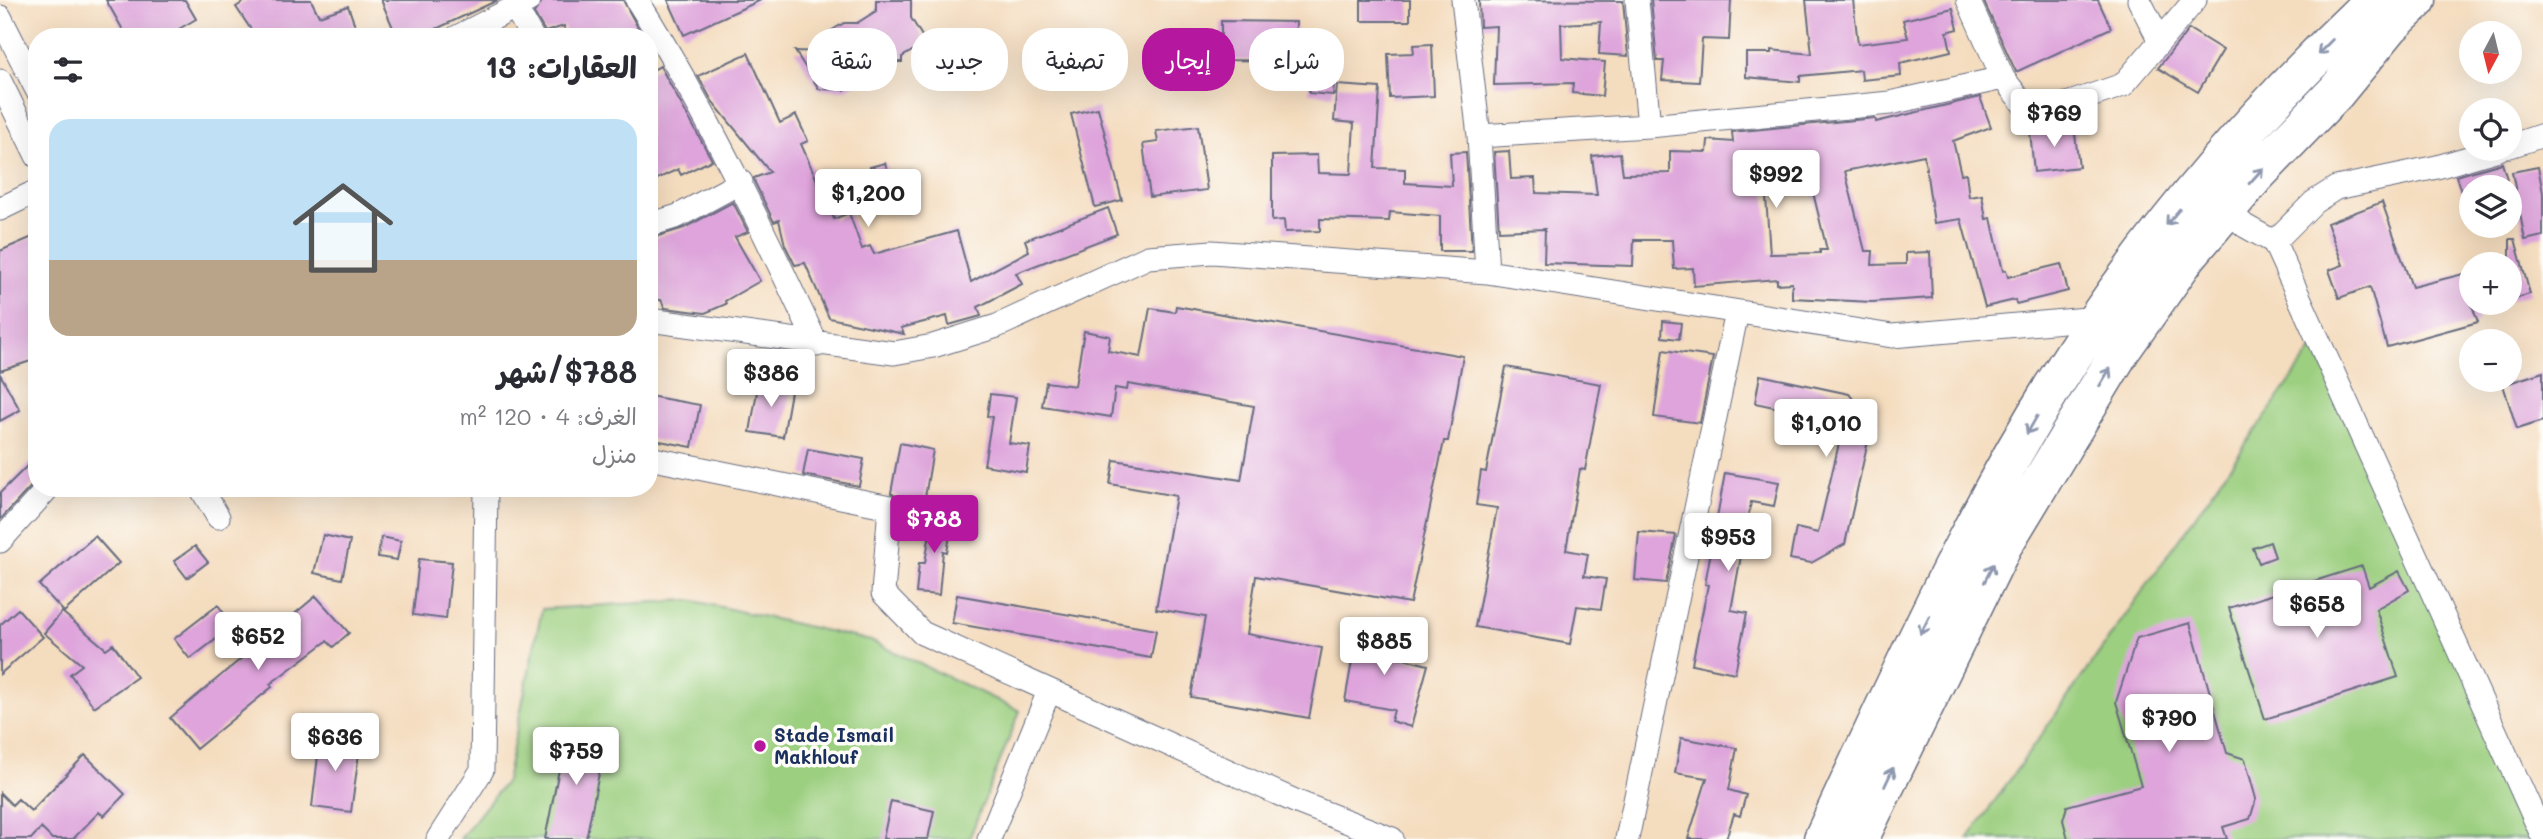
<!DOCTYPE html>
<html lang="ar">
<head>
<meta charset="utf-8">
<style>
  :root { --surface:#fff; --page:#f2f2f3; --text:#2b2b33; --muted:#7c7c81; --accent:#b5179e }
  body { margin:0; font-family:Mali,"Playpen Sans Arabic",sans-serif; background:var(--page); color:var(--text); direction:rtl; height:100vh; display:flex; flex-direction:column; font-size:26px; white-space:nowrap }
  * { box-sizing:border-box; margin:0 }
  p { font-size:23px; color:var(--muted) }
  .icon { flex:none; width:38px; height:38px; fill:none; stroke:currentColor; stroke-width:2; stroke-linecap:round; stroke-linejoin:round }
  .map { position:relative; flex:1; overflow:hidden; direction:ltr }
  .drawer { position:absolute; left:28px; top:28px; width:630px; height:469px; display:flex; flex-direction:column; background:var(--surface); border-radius:28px; box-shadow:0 7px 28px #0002; direction:rtl }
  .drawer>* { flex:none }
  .banner { position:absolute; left:679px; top:28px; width:665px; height:63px; direction:rtl; display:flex; gap:14px }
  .needle { width:46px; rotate:187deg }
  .tools { position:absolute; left:2459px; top:21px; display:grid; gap:14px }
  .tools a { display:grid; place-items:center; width:63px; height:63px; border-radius:50%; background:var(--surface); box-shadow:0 7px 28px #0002; font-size:35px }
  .price { position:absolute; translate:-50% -60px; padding:0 16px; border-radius:7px; background:#fff; color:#222; font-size:23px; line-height:46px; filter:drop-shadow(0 2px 4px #0008) }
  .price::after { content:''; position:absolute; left:50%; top:42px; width:21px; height:16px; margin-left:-10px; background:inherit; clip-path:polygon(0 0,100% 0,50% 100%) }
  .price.current { background:var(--accent); color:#fff }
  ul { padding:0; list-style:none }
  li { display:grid; align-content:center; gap:14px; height:371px; padding:0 21px }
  li span { display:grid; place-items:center; height:217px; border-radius:21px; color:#555 }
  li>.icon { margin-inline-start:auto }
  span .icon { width:126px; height:126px; fill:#fffc; stroke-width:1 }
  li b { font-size:30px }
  h2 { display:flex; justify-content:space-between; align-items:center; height:84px; padding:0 21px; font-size:30px }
  .tag { padding:0 24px; border-radius:28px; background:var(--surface); box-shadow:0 7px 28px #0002; font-size:24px; line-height:63px }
  .tag.current { background:var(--accent); color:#fff }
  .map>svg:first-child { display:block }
  .pitch { fill:#9ccf80; stroke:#5c7f6f; stroke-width:2 }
  .building { fill:#dea4db; fill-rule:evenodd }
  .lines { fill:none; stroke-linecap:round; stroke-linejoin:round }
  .minor-casing { stroke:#676c80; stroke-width:25 }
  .trunk-casing { stroke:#676c80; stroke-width:41 }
  .minor { stroke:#fff; stroke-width:23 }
  .trunk { stroke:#fff; stroke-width:38 }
  .oneway { stroke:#8d97ae }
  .poi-dot { fill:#b5179e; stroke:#fdfcf7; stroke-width:2.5 }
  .labels { text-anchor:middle; stroke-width:7; stroke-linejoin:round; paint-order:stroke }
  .poi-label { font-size:19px; font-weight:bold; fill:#1b2f5e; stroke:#fdfcf7; text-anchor:start }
</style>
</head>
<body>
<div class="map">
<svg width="2543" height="839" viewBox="0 0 2543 839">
  <rect width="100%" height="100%" fill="#fdfcf7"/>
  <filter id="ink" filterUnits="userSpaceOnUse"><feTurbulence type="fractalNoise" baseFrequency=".0143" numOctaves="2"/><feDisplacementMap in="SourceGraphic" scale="14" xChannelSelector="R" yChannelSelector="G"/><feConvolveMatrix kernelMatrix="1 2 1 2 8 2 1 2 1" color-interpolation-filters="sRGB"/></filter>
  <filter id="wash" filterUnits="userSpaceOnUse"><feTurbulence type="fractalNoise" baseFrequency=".00686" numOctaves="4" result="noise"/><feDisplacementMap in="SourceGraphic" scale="28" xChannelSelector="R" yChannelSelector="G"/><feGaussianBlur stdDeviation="1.57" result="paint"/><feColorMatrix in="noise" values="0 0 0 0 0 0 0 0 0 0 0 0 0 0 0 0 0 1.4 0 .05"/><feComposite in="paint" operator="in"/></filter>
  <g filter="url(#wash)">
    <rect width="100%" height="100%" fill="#f4dcbe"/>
    <path class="pitch" d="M 2315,346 L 2542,839 L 1968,839 Z
      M 690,600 L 871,641 L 1020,711 L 969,839 L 460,839 L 506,781 L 542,609 Z"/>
    <g id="blocks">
      <path class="building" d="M 106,0 L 185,0 L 196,19 L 165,37 L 127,37 Z
        M 247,0 L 311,0 L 319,16 L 348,6 L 359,37 L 256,37 L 236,7 Z
        M 381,0 L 498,0 L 419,37 L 397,37 Z
        M 543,0 L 623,0 L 643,37 L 566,37 L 564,26 L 545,32 L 534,13 Z
        M 668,0 L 761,0 L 684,35 Z
        M 876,0 L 911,0 L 911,18 L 922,36 L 922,45 L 902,57 L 902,62 L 891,62 L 845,90 L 819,89 L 795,51 L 823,52 L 824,35 L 844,23 L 857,23 L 876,11 Z
        M 1361,0 L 1410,0 L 1410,21 L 1361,21 Z
        M 1479,0 L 1623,1 L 1628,56 L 1599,54 L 1601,22 L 1561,24 L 1562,58 L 1605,62 L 1602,96 L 1572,93 L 1573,83 L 1494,85 L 1496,26 L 1480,27 Z
        M 1651,0 L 1731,0 L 1729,40 L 1702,39 L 1699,82 L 1662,80 L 1664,61 L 1657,61 Z
        M 1806,0 L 1853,0 L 1858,44 L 1908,38 L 1903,20 L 1953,8 L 1958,29 L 1947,32 L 1951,51 L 1900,63 L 1901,76 L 1862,80 L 1861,70 L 1800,76 L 1800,82 L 1746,77 L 1746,53 L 1771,53 L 1771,50 L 1812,54 Z
        M 1983,0 L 2098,0 L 2111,28 L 2016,72 Z
        M 1221,21 L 1296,22 L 1295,61 L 1221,60 Z
        M 2189,29 L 2223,50 L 2198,92 L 2158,68 Z
        M 1432,44 L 1434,96 L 1390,98 L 1388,54 L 1414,53 L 1413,45 Z
        M 748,53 L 780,123 L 796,115 L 808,141 L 801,144 L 834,219 L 849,213 L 862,249 L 870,246 L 874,254 L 957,231 L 971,282 L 1029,251 L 1025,240 L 1108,208 L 1117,234 L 1016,273 L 1022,284 L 978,307 L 981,316 L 949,325 L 947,316 L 901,328 L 904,334 L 829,318 L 805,263 L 795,265 L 785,245 L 779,220 L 774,222 L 755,183 L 754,178 L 770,172 L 712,101 L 698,76 Z
        M 660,66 L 712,160 L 681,175 L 678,169 L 649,183 L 649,72 Z
        M 1310,70 L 1335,72 L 1333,95 L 1309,93 Z
        M 1337,85 L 1380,88 L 1375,168 L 1405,169 L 1405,183 L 1452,186 L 1450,153 L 1466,152 L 1472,251 L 1440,251 L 1440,216 L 1390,212 L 1389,221 L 1320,219 L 1320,231 L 1285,232 L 1284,220 L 1272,221 L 1272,156 L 1317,155 L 1318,173 L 1351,174 L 1354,123 L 1334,121 Z
        M 1980,97 L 1991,127 L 1953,141 L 1961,174 L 1966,173 L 1969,197 L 1982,195 L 1986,219 L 1991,218 L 2003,271 L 2006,270 L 2008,277 L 2061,264 L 2068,291 L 2016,304 L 2015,300 L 1985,307 L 1961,219 L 1934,223 L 1924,155 L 1845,171 L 1865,251 L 1873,251 L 1872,265 L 1906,264 L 1906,253 L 1930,252 L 1932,298 L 1872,302 L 1792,298 L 1792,283 L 1777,284 L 1777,279 L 1694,286 L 1693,268 L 1674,269 L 1672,240 L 1634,240 L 1633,266 L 1544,263 L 1545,229 L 1499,231 L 1494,152 L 1509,151 L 1511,179 L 1535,178 L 1536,193 L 1597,195 L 1592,156 L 1620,153 L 1623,174 L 1670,173 L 1670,151 L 1707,152 L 1708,140 L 1733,142 L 1732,132 L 1875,118 L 1876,122 ZM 1809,176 L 1827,250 L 1820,250 L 1820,253 L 1770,254 L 1765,183 Z
        M 1098,108 L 1122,200 L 1095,207 L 1071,114 Z
        M 1198,126 L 1207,190 L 1150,197 L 1143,144 L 1158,142 L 1156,131 Z
        M 2074,126 L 2079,167 L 2034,172 L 2030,131 Z
        M 885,163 L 893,188 L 877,192 L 870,167 Z
        M 2502,163 L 2507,179 L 2461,192 L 2456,176 Z
        M 2538,167 L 2543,193 L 2543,236 L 2525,240 L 2512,172 Z
        M 733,202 L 748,232 L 735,237 L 760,281 L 725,301 L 726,304 L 705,313 L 665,308 L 661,300 L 649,299 L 649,239 L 684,228 Z
        M 2382,202 L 2412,287 L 2471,272 L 2471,303 L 2478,322 L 2387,347 L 2370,287 L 2339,298 L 2329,270 L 2343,265 L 2327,223 Z
        M 37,235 L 37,359 L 0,371 L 0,251 Z
        M 2510,239 L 2515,239 L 2530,294 L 2510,300 Z
        M 1176,306 L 1463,356 L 1448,441 L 1444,441 L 1410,603 L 1256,576 L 1247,634 L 1322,648 L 1309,718 L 1191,697 L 1205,617 L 1156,609 L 1176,496 L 1110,484 L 1114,460 L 1241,480 L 1254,406 L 1128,384 L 1127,390 L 1115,388 L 1111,417 L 1042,406 L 1046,382 L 1075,386 L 1084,331 L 1110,336 L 1108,351 L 1141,357 L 1150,308 L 1175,312 Z
        M 1663,321 L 1681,323 L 1679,339 L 1662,337 Z
        M 1663,350 L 1713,357 L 1700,423 L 1654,417 Z
        M 730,352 L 762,357 L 759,375 L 727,370 Z
        M 1506,367 L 1601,384 L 1585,470 L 1580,469 L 1566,550 L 1588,554 L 1584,576 L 1606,579 L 1601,609 L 1577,606 L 1570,644 L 1475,627 L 1497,508 L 1476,505 L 1481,471 L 1486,472 Z
        M 2543,372 L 2543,421 L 2517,429 L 2503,385 Z
        M 0,374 L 20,410 L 0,421 Z
        M 1760,375 L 1849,394 L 1872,423 L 1845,544 L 1811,563 L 1790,559 L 1796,528 L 1818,533 L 1844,422 L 1755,403 Z
        M 759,380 L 792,386 L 783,437 L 750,432 Z
        M 990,394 L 1016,397 L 1009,443 L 1030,446 L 1026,472 L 984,465 L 992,417 L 987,416 Z
        M 649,396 L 700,405 L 692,447 L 649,439 Z
        M 900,443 L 933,450 L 924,503 L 901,499 L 891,493 Z
        M 808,449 L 864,459 L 859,486 L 803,475 Z
        M 37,456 L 37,480 L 0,520 L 0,493 Z
        M 1725,473 L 1779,482 L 1774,506 L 1751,502 L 1731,610 L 1747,613 L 1735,673 L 1692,664 L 1708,585 L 1705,584 Z
        M 934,508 L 947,510 L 945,529 L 951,530 L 947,552 L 943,551 L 939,595 L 916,593 L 919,563 L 925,563 Z
        M 1639,532 L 1676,535 L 1666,583 L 1635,580 Z
        M 323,535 L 350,541 L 342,579 L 314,573 Z
        M 95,536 L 119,563 L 64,612 L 39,585 Z
        M 381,537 L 401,541 L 397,560 L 378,557 Z
        M 2270,542 L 2275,557 L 2259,563 L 2253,548 Z
        M 195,546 L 208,562 L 187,578 L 174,561 Z
        M 419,559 L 452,562 L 446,619 L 413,615 Z
        M 2362,566 L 2369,587 L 2399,571 L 2409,590 L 2376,609 L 2398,677 L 2265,719 L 2229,608 Z
        M 957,595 L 1156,630 L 1151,658 L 952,623 Z
        M 316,596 L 349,633 L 333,647 L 327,641 L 270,684 L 272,687 L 196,749 L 170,718 Z
        M 218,605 L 233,626 L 190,659 L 174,639 Z
        M 18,609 L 43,637 L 0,674 L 0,625 Z
        M 62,612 L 106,649 L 113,644 L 137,677 L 94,707 L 70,674 L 82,665 L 44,633 Z
        M 2190,623 L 2227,753 L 2245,759 L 2256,799 L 2250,819 L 2223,827 L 2227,839 L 2068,839 L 2063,820 L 2067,806 L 2141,786 L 2116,702 L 2137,638 Z
        M 1358,627 L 1393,633 L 1389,655 L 1428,665 L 1411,727 L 1391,721 L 1394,710 L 1345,701 Z
        M 321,730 L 345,733 L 343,744 L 360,746 L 351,812 L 312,807 Z
        M 567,730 L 606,738 L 586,839 L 545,839 Z
        M 1681,738 L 1737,748 L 1729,790 L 1746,795 L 1740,816 L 1734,814 L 1726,839 L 1688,839 L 1707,778 L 1675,773 Z
        M 85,755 L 125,794 L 104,816 L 99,812 L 73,839 L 52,839 L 41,828 L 31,839 L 0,839 L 0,793 L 12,805 L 18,799 L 31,811 Z
        M 891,801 L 934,811 L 928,839 L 883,839 Z"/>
    </g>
  </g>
  <g filter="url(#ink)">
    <use href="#blocks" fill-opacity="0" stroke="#676c80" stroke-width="2"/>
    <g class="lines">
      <g class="minor-casing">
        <path id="minor" d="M 637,0 C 706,110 762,227 817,345
          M 1463,0 L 1479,136 L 1487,272
          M 1637,0 L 1649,126 L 1890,103 L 2003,78
          M 1968,0 L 2003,78 L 2025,106 L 2055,108 L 2123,85 L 2195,0
          M 2139,0 L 2160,41
          M 515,7 L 532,37
          M 0,17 L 37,90
          M 457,37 L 529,0
          M 0,81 L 37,156
          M 1479,136 L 1649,126
          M 2510,146 L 2543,135
          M 0,209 L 37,191
          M 2227,210 L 2245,226 L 2274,242 L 2543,837
          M 649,225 L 678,216 L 741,182
          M 2274,242 L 2314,202 L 2336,188 L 2437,167 L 2499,149
          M 649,320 L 894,353 L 933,346 L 997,326 L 1148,257 L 1212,252 L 1487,272 L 1892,336 L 2098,318
          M 649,458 L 890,507 L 883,593 L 922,633 L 1297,802 L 1392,839
          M 201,488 L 218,517
          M 0,541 L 48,488
          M 438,839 L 482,770 L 486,488
          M 989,839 L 1049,691
          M 1627,839 L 1737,312"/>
      </g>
      <g class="trunk-casing">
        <path id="trunk" d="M 1823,839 C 1904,666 1983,487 2091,328 C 2172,208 2269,99 2374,0
          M 1859,839 L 2003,545 L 2121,350 L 2188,255 L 2255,176 L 2336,92 L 2390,26 L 2417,0"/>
      </g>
      <use href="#minor" class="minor"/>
      <use href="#trunk" class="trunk"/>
    </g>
    <defs><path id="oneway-shaft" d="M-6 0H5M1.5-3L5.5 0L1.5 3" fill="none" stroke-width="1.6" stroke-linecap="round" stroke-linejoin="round" transform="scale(1.75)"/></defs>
    <g class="oneway">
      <use href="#oneway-shaft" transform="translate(2325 47) rotate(135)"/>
      <use href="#oneway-shaft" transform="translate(2256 176) rotate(-48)"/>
      <use href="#oneway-shaft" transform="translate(2173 217) rotate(130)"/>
      <use href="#oneway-shaft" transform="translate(2105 377) rotate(-59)"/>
      <use href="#oneway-shaft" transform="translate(2032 425) rotate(120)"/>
      <use href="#oneway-shaft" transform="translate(1989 573) rotate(-63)"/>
      <use href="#oneway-shaft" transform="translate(1925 625) rotate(117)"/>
      <use href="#oneway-shaft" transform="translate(1889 777) rotate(-65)"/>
    </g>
  </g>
  <circle class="poi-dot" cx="760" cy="746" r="7"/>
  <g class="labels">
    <g class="poi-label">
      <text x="774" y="742">Stade Ismail<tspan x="774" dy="22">Makhlouf</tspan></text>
    </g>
  </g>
</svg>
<div class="tools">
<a><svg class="needle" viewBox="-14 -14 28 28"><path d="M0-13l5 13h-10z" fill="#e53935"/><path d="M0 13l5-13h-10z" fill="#7c7c81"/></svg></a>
<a><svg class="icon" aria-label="locate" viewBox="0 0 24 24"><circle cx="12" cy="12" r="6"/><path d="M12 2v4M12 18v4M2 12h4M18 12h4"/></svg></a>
<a><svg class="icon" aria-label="layers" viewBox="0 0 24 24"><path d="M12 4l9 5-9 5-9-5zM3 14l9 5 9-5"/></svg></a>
<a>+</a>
<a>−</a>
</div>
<b class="price" style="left:2054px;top:149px">$769</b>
<b class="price" style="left:1776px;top:210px">$992</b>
<b class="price" style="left:868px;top:229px">$1,200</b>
<b class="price" style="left:771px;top:409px">$386</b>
<b class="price" style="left:1826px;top:459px">$1,010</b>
<b class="price current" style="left:934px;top:555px">$788</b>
<b class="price" style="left:1728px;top:573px">$953</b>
<b class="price" style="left:2317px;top:640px">$658</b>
<b class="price" style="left:258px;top:672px">$652</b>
<b class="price" style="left:1384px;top:677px">$885</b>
<b class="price" style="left:2169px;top:754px">$790</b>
<b class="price" style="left:335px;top:773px">$636</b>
<b class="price" style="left:576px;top:787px">$759</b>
<div class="banner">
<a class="tag">شراء</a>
<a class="tag current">إيجار</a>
<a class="tag">تصفية</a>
<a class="tag">جديد</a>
<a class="tag">شقة</a>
</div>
<section class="drawer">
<h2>العقارات: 13<svg class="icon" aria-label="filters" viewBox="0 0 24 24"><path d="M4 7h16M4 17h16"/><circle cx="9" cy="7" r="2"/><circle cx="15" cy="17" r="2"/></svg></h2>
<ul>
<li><span style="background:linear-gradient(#bfe0f5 65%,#b9a48a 0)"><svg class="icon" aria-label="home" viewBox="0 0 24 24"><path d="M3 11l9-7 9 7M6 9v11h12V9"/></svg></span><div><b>$788/شهر</b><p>الغرف: 4 · 120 m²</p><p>منزل</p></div></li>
</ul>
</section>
</div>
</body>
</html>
